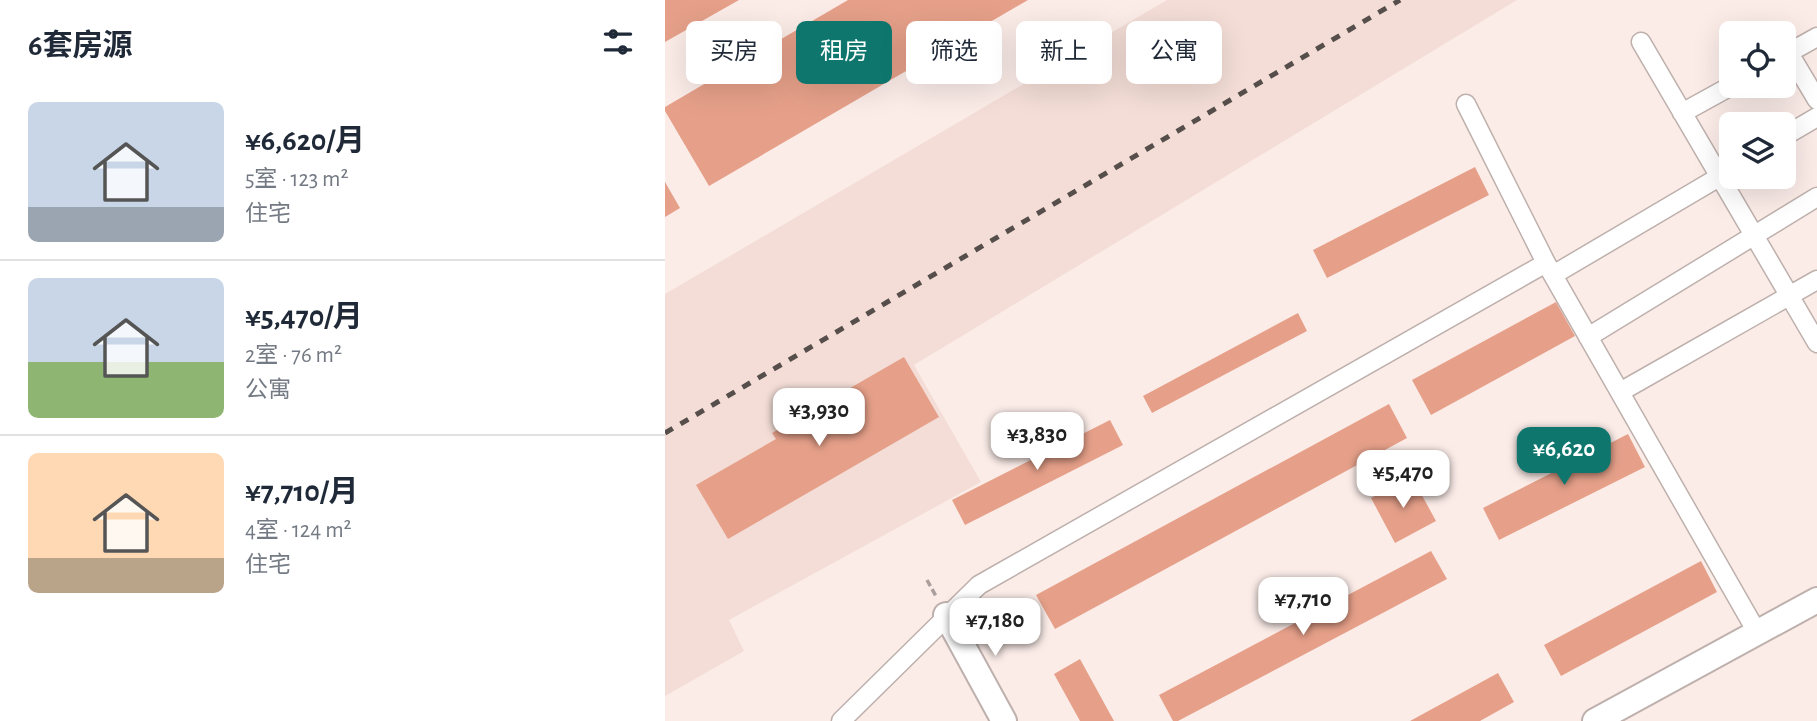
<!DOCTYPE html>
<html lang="zh">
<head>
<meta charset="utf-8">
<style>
  :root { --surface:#fff; --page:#f6f6f7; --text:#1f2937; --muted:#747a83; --line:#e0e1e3; --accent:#0f766e }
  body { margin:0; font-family:"Alegreya Sans","Noto Sans SC",sans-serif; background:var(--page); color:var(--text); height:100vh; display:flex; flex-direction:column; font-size:26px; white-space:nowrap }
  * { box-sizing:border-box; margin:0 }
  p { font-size:23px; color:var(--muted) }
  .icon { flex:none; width:38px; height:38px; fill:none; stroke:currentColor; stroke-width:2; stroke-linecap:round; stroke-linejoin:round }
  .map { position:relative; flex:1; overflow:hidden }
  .drawer { display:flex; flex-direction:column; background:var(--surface); width:665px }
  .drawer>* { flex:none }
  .top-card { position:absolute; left:21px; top:21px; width:665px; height:63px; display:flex; gap:14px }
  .buttons { position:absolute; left:1054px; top:21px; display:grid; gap:14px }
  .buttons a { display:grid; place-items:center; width:77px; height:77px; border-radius:10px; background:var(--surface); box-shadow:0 7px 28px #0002; font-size:35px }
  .price { position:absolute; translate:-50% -60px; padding:0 16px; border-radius:14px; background:#fff; color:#222; font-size:23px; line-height:46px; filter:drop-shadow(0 2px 4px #0008) }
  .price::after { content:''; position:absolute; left:50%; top:42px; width:21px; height:16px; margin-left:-10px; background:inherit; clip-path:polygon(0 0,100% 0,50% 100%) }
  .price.on { background:var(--accent); color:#fff }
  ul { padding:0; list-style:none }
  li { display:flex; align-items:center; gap:21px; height:175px; padding:0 28px }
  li+li { border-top:2px solid var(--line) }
  li span { display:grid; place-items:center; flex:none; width:196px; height:140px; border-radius:10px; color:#555 }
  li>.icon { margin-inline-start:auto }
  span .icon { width:84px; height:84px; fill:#fffc; stroke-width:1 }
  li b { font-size:30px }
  h2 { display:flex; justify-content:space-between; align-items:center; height:84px; padding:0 28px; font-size:30px }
  .chip { padding:0 24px; border-radius:10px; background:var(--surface); box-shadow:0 7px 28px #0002; font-size:24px; line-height:63px }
  .chip.on { background:var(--accent); color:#fff }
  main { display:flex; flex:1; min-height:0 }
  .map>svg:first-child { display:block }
  .built { fill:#f3ddd6 }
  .building { fill:#e6a089 }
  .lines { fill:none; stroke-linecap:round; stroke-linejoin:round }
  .street-casing { stroke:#beb0ac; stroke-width:21 }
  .secondary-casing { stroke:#beb0ac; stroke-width:28 }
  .path { stroke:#aa9f9c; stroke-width:3.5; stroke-dasharray:7 3.5; stroke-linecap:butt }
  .street { stroke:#fff; stroke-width:18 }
  .secondary { stroke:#fff; stroke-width:24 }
  .rail { stroke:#554e4b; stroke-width:5; stroke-dasharray:9 9; stroke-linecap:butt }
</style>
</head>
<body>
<main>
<section class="drawer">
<h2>6套房源<svg class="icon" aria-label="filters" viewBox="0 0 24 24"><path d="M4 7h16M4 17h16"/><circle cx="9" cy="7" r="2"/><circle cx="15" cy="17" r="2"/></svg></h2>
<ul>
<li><span style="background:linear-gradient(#c9d6e8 75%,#9aa5b1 0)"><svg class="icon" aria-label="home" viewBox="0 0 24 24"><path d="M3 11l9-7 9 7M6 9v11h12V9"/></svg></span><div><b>¥6,620/月</b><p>5室 · 123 m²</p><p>住宅</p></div></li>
<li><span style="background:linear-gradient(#c9d6e8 60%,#8fb573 0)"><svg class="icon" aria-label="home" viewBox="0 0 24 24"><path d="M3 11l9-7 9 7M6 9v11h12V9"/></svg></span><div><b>¥5,470/月</b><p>2室 · 76 m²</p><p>公寓</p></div></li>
<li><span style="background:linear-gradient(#ffd9b3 75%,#b9a48a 0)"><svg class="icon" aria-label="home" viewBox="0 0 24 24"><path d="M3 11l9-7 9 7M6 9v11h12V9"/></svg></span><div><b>¥7,710/月</b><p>4室 · 124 m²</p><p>住宅</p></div></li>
</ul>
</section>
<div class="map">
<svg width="1152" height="721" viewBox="0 0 1152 721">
  <rect width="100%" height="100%" fill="#fbece8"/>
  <path class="built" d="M 502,0 L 852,0 L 249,365 L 316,482 L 64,620 L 79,651 L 0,696 L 0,294 Z"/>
  <path class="building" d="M 0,0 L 74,0 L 0,42 Z
    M 183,0 L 363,0 L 44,186 L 0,111 L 0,107 Z
    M 810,167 L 824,195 L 662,278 L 648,250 Z
    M 0,182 L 15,208 L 0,217 Z
    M 891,302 L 910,336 L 766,415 L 747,380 Z
    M 633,313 L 642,331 L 487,413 L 478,396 Z
    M 239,357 L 274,417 L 63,539 L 31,485 L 111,439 L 107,433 Z
    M 724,404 L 742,438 L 390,629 L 371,595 Z
    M 445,420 L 458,445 L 300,525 L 287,500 Z
    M 963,434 L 980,467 L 834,540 L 818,508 Z
    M 747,477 L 771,521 L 730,543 L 706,498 Z
    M 766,551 L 782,579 L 513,721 L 508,721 L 494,695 Z
    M 1036,561 L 1052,592 L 896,676 L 879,645 Z
    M 415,659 L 449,721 L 415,721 L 389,674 Z
    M 833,673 L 849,702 L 815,721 L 745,721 Z"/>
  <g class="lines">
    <g class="street-casing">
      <path id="street" d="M 976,42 L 1152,343
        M 1124,53 L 1152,100
        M 1118,56 L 1152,37
        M 801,104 L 881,263 L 1093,634
        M 1017,113 L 1066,86
        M 1118,137 L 1152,117
        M 888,275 L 1066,170
        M 923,337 L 1152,197
        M 955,392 L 1152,280
        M 176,721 L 314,585 L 881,263"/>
    </g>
    <g class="secondary-casing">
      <path id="secondary" d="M 281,615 L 339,721
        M 930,721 L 1152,600"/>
    </g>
    <path class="path" d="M 262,580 L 272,598"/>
    <use href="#street" class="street"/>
    <use href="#secondary" class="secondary"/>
    <path class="rail" d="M 0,433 L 735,0"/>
  </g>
</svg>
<div class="buttons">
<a><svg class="icon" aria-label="locate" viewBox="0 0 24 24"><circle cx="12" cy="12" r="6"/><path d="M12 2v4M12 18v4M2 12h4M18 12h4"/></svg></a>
<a><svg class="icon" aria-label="layers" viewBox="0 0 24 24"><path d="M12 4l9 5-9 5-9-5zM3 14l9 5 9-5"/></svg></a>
</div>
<b class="price" style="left:154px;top:448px">¥3,930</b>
<b class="price" style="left:372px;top:472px">¥3,830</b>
<b class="price on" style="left:899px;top:487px">¥6,620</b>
<b class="price" style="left:738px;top:510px">¥5,470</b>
<b class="price" style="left:638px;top:637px">¥7,710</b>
<b class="price" style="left:330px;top:658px">¥7,180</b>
<div class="top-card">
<a class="chip">买房</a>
<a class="chip on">租房</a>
<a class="chip">筛选</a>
<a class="chip">新上</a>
<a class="chip">公寓</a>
</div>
</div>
</main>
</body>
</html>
